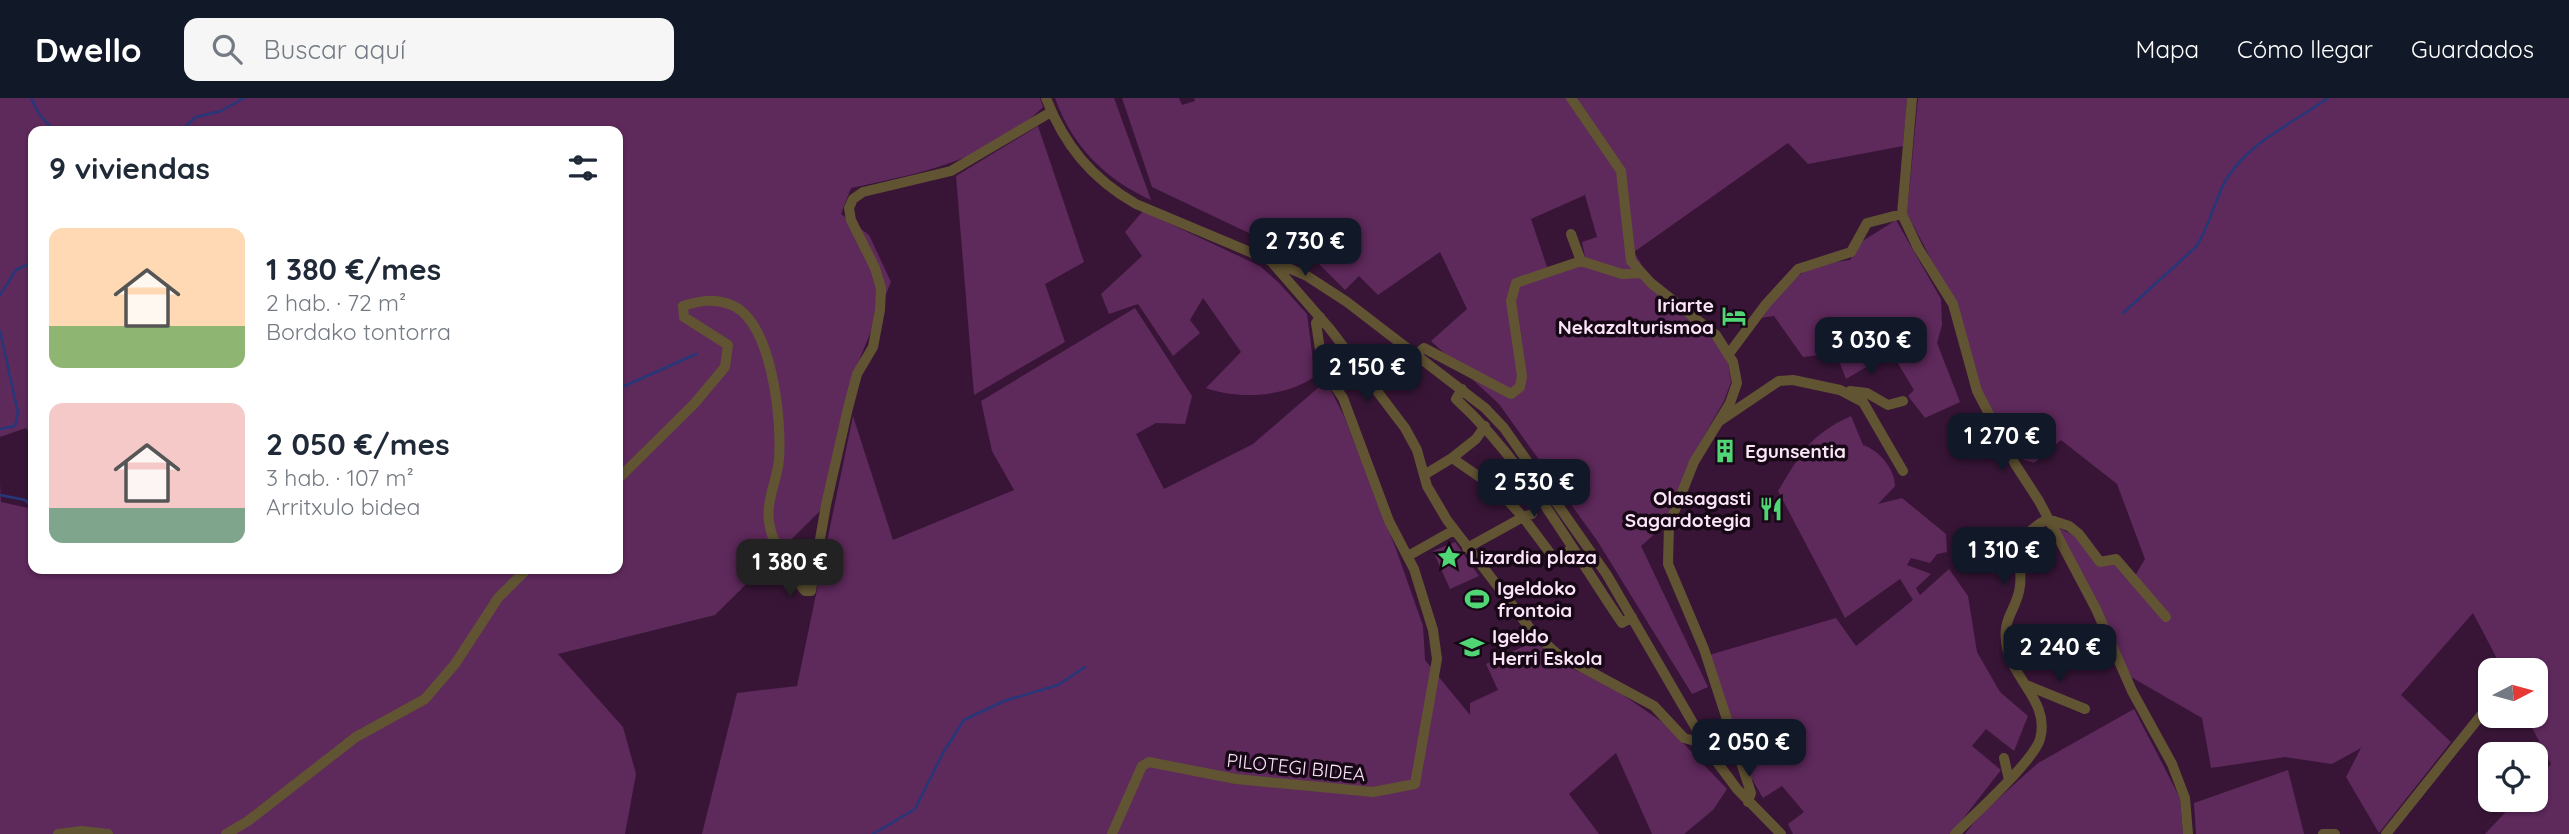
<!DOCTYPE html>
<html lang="es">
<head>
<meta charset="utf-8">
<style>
  :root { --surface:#fff; --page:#f6f6f7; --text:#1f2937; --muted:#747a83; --accent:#111827 }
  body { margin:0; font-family:Quicksand,sans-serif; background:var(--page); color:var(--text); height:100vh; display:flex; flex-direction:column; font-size:26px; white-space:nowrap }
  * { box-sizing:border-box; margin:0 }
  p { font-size:23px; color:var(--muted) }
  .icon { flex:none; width:38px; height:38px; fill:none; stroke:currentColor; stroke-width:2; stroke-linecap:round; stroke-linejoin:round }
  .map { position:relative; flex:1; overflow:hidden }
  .drawer { position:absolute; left:28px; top:28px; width:595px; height:448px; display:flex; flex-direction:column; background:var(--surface); border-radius:14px; box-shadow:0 2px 5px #0004 }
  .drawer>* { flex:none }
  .needle { width:46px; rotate:84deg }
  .tools { position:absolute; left:2478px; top:560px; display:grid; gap:14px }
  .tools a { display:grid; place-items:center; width:70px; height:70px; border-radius:14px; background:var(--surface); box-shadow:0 2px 5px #0004; font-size:35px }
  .price { position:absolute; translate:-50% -60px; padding:0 16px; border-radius:14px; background:var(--accent); color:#fff; font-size:23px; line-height:46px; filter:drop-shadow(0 2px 4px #0008) }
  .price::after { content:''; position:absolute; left:50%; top:42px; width:21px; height:16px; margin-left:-10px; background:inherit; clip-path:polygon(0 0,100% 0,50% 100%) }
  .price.on { background:#222; color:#fff }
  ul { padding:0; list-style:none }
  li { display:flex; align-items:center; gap:21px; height:175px; padding:0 21px }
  li span { display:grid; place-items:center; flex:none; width:196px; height:140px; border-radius:14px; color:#555 }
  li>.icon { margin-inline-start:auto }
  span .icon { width:84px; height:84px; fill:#fffc; stroke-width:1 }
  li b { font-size:30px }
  h2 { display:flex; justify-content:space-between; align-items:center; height:84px; padding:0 21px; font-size:30px }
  header { display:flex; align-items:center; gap:42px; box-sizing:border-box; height:98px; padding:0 35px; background:var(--accent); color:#fff }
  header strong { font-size:33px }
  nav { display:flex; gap:38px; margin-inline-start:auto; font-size:24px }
  .search { width:490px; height:63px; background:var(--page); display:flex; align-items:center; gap:18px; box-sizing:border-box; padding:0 24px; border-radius:14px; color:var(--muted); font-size:26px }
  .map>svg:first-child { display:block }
  .green { fill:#5e295b; fill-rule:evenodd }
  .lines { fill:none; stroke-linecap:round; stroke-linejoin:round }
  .stream { stroke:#26377a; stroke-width:2.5 }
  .minor { stroke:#615433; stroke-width:10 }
  .labels { text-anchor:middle; stroke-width:7; stroke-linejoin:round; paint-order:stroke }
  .poi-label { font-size:19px; font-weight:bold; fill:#fbe3f8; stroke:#170816; text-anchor:start }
  .street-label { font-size:19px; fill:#fbe3f8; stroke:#170816 }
</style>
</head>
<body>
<header>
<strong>Dwello</strong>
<div class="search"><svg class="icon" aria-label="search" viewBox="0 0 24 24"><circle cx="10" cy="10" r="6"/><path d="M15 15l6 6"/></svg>Buscar aquí</div>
<nav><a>Mapa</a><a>Cómo llegar</a><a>Guardados</a></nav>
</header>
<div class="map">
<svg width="2569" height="736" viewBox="0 0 2569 736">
  <rect width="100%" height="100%" fill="#381537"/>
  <path class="green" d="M 0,0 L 1040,0 L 1043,9 C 989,62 922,75 851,90 L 841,116 L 869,137 L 891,184 L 854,275 L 823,410 L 715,517 L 558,556 L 623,629 L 636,676 L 625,736 L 0,736 L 0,385 L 1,404 L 33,411 L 33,471 L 618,471 L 618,33 L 33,33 L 33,338 L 26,330 L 0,339 Z
    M 1055,0 L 1114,0 L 1151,102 C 1105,81 1072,48 1055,0 Z
    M 1122,0 L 1179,0 L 1182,7 L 1195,3 L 1194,0 L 1907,0 L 1903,48 L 1808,66 L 1788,45 L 1634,154 L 1661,199 L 1713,240 L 1728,265 L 1731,284 L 1724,303 L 1688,366 L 1665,427 L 1641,448 L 1708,589 L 1692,596 L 1598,444 L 1499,306 L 1431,243 L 1467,211 L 1440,154 L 1378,197 L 1359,178 L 1345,192 L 1312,159 L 1308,163 L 1152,89 ZM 1585,97 L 1597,139 L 1582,144 L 1585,159 L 1547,169 L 1531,121 Z
    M 1918,0 L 2569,0 L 2569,736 L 2485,736 L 2517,702 L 2536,702 L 2536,682 L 2551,666 L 2526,618 L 2536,618 L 2536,572 L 2503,572 L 2473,515 L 2401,597 L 2451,644 L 2379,735 L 2346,679 L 2361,650 L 2332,666 L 2285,659 L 2211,670 L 2202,620 L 2131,579 L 2056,428 L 2078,440 L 2100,468 L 2115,466 L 2136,476 L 2145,461 L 2117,386 L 2061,342 L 2034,365 L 2013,358 L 1978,293 L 1954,206 L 1907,115 Z
    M 1038,28 L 1084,164 L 1045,186 L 1065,244 L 974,297 L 956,78 Z
    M 1143,113 L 1260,168 L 1279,185 L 1307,216 L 1315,278 C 1288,299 1238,302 1206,290 L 1241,254 L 1203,200 L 1190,222 L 1200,235 L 1173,258 L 1138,206 L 1109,216 L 1101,196 L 1142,158 L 1125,134 Z
    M 1896,122 L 1941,201 L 1942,227 L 1937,245 L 1960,304 L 1925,320 L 1908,298 L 1914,292 L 1897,264 L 1878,262 L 1846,281 L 1836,255 L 1803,259 L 1774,218 L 1760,220 C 1795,179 1795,169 1850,162 L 1861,144 Z
    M 1135,210 L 1192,298 L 1185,326 L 1156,325 L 1136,336 L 1164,391 L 1253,346 L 1326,283 L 1344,318 L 1396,451 L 1423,528 L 1425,562 L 1470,617 L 1470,605 L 1498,592 L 1486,566 L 1535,543 L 1557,564 L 1606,585 L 1665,626 L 1727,691 L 1713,712 L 1684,736 L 1652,736 L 1616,655 L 1569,696 L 1599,736 L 702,736 L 737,595 L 797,588 L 853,318 L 893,442 L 1014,392 L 992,353 L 981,303 Z
    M 1851,318 L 1863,347 C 1879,352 1895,371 1895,388 L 1878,406 L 1902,400 L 1946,436 L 1947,454 L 1937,456 L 1930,465 L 1911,460 L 1907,467 L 1931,476 L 1916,490 L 1920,497 L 1949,471 L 1968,498 L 1977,554 L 2000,594 L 2028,618 L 2014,653 L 1986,631 L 1972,648 L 2001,672 L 1951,736 L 1793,736 L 1788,726 L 1804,714 L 1782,688 L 1763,700 L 1745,669 L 1709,557 L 1836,520 L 1856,548 L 1913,502 L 1900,481 L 1845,520 L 1778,393 C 1802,354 1808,338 1851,318 Z
    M 1455,444 L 1479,478 L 1450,491 L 1433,453 Z
    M 2134,611 L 2180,700 L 2183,736 L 1965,736 L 1979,718 L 2038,665 Z
    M 2288,672 L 2304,736 L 2196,736 L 2194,705 Z"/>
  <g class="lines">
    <path class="stream" d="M 31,0 L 39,16 L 54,33
      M 180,33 L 196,19 L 221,13 L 244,0
      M 0,197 L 16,172 L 33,164
      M 2123,215 L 2196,149 C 2210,128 2214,102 2227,80 C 2251,43 2293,25 2328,0
      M 0,233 L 18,315 L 15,328 L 0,331
      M 618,291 L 696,256
      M 0,397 L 25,402 L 33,410
      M 873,736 L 915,711 L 944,653 L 964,622 L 1004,603 L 1058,587 L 1085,569"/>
    <path class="minor" d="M 1046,0 C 1064,47 1092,81 1136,106 L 1307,178 L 1347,204 L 1485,310 L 1504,330 L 1607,477 L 1711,656 L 1737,691 L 1781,736
      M 1571,0 L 1621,73 L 1631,163 L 1651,185 L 1716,237 L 1733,264 L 1737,285 L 1730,305 L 1694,364 L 1669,427 L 1668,466 L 1704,551 L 1751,695 L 1748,704
      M 1912,0 L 1902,116 L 1918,150 L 1953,206 L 1977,293 L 2015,366 L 2039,403 L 2096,511 L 2132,593 L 2172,666 L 2185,700 L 2188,736
      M 1571,136 L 1581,163
      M 1269,161 L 1330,231 L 1405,330 L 1417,352 L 1427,388 L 1447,422 L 1532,533 L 1556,555 L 1654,608 L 1684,640 L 1695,643 L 1701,639
      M 1416,257 L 1424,250 L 1511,296 L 1520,289 L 1522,278 L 1511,203 L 1516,185 L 1581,163 L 1622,176 L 1641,175
      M 1728,257 L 1766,206 L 1798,171 L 1851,154 L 1867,125 L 1902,116
      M 1462,291 L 1456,301 C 1525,364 1570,449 1622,525 L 1632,519
      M 1850,293 L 1867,295 L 1888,307 L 1903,303
      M 1721,322 L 1779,283 L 1793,282 L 1840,292 L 1863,304 L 1903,373
      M 1452,360 L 1476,341 L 1485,328
      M 1424,377 L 1452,360 L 1497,391 L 1523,419 L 1467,450
      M 618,381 L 694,306 L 725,269 L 728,247 L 684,219 L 683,208 C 699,203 713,200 729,206 C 772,220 782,322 779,361 C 777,385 764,405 770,429 C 773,446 782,453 791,465 C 798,475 797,485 805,493 L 811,493 L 826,407 L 848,310 L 857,276 L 873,249 L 880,212 L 881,190 L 875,170 L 851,122 L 849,110 L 853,101 L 863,94 L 951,73 L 1051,14
      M 1532,416 L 1523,419 L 1556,463 L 1571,451
      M 1408,458 L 1454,432
      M 2007,550 L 2035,538
      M 2026,587 L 2085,611
      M 2004,660 L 2009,682
      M 58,736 L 82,733 L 108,736
      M 226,736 L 248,723 L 356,639 L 425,601 L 455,566 L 498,500 L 527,471
      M 1112,736 L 1142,668 L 1149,664 L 1236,681 L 1373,694 L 1415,686 L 1437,561 L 1433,532 L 1414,471 L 1389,423 L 1343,300 L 1323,271 L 1316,225 L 1320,219
      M 1955,736 C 1974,716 2034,663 2040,641 C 2050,606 2016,584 2008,554 C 1999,520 2017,514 2020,488 C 2022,475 2017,459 2022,446 C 2026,434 2038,426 2048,421 L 2069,428 L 2079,436 L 2100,464 L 2116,461 L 2166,519
      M 2323,736 L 2335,736
      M 2386,736 L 2490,606"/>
  </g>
  <defs>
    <g id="hotel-bare" transform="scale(1.89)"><path d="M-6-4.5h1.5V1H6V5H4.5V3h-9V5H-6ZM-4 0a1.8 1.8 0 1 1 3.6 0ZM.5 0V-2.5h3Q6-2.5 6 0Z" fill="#50d675" stroke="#170816" stroke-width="2.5" paint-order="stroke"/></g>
    <g id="building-bare" transform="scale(1.89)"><path d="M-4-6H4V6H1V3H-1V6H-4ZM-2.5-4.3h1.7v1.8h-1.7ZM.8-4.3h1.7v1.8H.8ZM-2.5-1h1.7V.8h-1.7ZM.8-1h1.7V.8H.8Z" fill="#50d675" stroke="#170816" stroke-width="2.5" paint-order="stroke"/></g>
    <g id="restaurant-bare" transform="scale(1.89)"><path d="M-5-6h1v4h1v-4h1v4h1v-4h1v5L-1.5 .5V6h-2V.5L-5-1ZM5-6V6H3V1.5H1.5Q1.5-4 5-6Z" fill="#50d675" stroke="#170816" stroke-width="2.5" paint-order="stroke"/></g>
    <g id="sight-bare" transform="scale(1.89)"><path d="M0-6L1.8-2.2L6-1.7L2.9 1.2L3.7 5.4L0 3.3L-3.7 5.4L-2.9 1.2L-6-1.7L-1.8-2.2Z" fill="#50d675" stroke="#170816" stroke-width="2.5" paint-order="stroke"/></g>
    <g id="stadium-bare" transform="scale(1.89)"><path d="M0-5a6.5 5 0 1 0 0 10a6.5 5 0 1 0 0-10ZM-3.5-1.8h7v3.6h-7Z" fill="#50d675" stroke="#170816" stroke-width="2.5" paint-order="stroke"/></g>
    <g id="school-bare" transform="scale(1.89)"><path d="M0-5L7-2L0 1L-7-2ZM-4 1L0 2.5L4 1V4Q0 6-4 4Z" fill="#50d675" stroke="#170816" stroke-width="2.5" paint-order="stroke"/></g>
  </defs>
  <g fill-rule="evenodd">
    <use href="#hotel-bare" x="1734" y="218"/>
    <use href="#building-bare" x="1725" y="353"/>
    <use href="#restaurant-bare" x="1771" y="411"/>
    <use href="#sight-bare" x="1449" y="459"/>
    <use href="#stadium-bare" x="1477" y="501"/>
    <use href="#school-bare" x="1472" y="549"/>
  </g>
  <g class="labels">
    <g class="poi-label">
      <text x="1714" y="214" text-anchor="end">Iriarte<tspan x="1714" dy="22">Nekazalturismoa</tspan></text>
      <text x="1745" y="360">Egunsentia</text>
      <text x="1751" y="407" text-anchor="end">Olasagasti<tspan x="1751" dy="22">Sagardotegia</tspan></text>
      <text x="1469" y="466">Lizardia plaza</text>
      <text x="1497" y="497">Igeldoko<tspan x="1497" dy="22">frontoia</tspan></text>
      <text x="1492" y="545">Igeldo<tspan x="1492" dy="22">Herri Eskola</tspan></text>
    </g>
    <g class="street-label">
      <text transform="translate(1296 669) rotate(6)" y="7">PILOTEGI BIDEA</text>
    </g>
  </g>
</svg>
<div class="tools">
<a><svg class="needle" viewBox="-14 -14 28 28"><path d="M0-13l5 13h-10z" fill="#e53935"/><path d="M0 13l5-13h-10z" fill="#747a83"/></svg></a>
<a><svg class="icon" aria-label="locate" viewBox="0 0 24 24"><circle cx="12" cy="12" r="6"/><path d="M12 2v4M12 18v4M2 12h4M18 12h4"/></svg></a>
</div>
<b class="price" style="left:1305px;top:180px">2 730 €</b>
<b class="price" style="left:1871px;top:279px">3 030 €</b>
<b class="price" style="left:1367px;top:306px">2 150 €</b>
<b class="price" style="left:2002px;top:375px">1 270 €</b>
<b class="price" style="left:1534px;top:421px">2 530 €</b>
<b class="price" style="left:2004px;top:489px">1 310 €</b>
<b class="price on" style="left:790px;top:501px">1 380 €</b>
<b class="price" style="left:2060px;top:586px">2 240 €</b>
<b class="price" style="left:1749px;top:681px">2 050 €</b>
<section class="drawer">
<h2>9 viviendas<svg class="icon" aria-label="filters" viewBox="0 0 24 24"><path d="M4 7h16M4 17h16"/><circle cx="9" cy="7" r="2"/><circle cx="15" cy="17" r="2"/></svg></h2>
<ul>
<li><span style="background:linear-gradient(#ffd9b3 70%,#8fb573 0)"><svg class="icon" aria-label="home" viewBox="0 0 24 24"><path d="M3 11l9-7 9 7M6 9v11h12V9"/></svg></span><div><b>1 380 €/mes</b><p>2 hab. · 72 m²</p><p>Bordako tontorra</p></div></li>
<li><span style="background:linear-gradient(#f6c9c9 75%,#7fa58c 0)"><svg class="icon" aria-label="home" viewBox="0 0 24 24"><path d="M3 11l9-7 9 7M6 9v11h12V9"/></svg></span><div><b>2 050 €/mes</b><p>3 hab. · 107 m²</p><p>Arritxulo bidea</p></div></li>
</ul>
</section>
</div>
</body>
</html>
